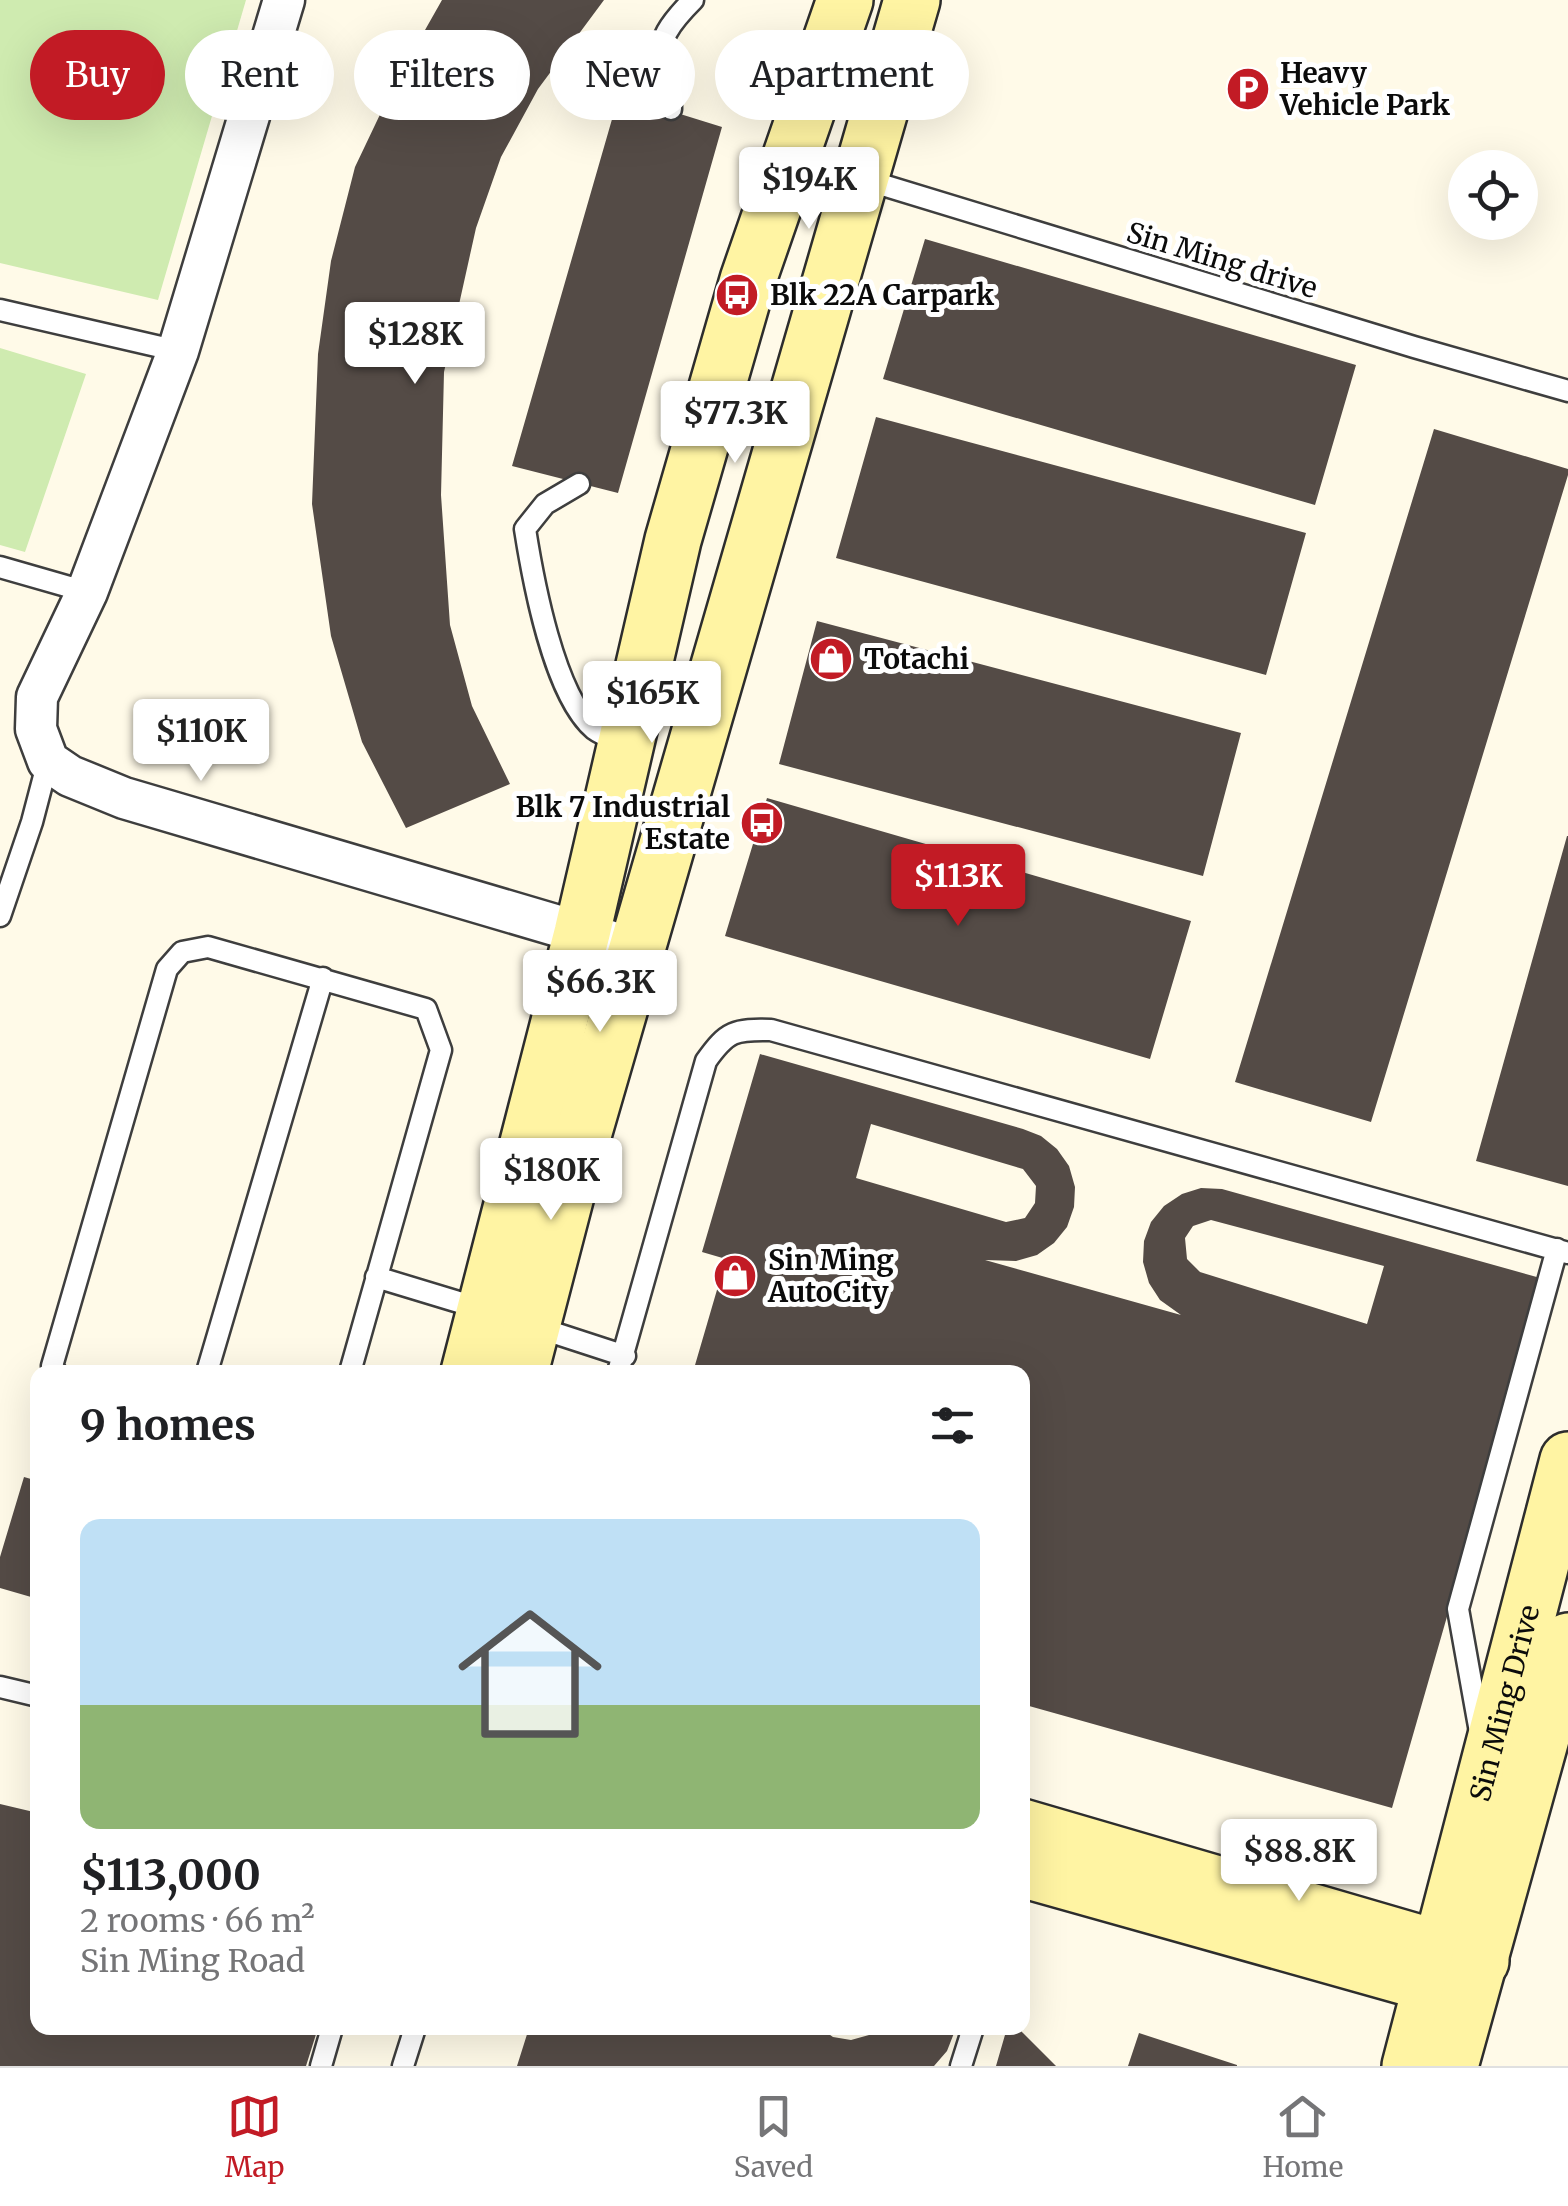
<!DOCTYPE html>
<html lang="en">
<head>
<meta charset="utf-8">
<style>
  :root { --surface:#fff; --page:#f6f6f6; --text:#202124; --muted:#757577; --line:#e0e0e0; --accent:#c21b25 }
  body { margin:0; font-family:Merriweather,serif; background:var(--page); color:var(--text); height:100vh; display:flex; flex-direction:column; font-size:38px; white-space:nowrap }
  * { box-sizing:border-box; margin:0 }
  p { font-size:32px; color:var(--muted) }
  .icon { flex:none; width:55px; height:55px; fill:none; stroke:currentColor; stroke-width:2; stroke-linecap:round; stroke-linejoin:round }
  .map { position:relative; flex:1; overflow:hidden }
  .drawer { position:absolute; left:30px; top:1365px; width:1000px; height:670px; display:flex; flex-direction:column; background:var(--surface); border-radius:20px; box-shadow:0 10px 40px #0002 }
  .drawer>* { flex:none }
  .banner { position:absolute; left:30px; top:30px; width:1000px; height:90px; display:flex; gap:20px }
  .fabs { position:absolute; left:1448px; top:150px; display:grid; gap:20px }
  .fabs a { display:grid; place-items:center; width:90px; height:90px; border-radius:50%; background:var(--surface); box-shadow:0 10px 40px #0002; font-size:50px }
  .price { position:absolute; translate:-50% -85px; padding:0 22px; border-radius:10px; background:#fff; color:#222; font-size:32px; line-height:65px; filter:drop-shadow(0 2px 5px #0008) }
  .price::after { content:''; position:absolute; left:50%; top:60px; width:30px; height:22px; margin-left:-15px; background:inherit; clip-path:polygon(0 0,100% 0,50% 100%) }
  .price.selected { background:var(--accent); color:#fff }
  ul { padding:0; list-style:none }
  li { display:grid; align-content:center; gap:20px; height:530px; padding:0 50px }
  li+li { border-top:2px solid var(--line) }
  li span { display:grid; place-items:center; height:310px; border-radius:20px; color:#555 }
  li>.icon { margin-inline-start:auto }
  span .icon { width:180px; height:180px; fill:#fffc; stroke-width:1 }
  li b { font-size:42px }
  h2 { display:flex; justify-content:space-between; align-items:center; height:120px; padding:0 50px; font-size:42px }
  .tag { padding:0 35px; border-radius:45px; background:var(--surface); box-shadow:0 10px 40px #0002; font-size:35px; line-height:90px }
  .tag.selected { background:var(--accent); color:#fff }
  .dock { display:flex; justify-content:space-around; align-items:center; height:140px; border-top:2px solid var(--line); background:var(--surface); font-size:28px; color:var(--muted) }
  .dock a { display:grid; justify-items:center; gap:5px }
  .dock .selected { color:var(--accent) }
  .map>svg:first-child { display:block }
  .green { fill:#cfebb0 }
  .building { fill:#544b46; fill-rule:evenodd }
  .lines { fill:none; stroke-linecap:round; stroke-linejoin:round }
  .lane-casing { stroke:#3e3e3e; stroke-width:25 }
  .street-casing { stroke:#3e3e3e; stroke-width:45 }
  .secondary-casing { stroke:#2d2d2d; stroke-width:60 }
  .lane { stroke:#fff; stroke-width:20 }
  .street { stroke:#fff; stroke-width:40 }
  .secondary { stroke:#fff4a3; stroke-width:55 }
  .labels { text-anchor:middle; stroke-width:10; stroke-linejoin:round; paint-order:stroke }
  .poi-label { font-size:28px; font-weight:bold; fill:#0b0b0b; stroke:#fff; text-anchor:start }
  .street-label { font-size:28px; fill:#0b0b0b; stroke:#fff }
</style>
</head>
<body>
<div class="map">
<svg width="1568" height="2066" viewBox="0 0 1568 2066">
  <rect width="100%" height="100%" fill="#fffae8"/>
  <path class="green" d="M 0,0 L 246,0 L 158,300 L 0,263 Z
    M 0,348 L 86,374 L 25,552 L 0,545 Z"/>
  <path class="building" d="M 442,0 L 604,0 L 538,89 L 501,157 L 476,228 L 444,372 L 441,495 L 450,625 L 472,706 L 510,784 L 406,828 L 362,742 L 331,636 L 312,504 L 318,354 L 331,261 L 355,167 L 395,83 Z
    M 619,95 L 722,127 L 618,493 L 512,466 Z
    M 925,239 L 1356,365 L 1315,505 L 883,379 Z
    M 876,417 L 1306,533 L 1266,675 L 836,558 Z
    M 1434,429 L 1568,469 L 1568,475 L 1371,1122 L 1235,1082 Z
    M 817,621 L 1241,733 L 1203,876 L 779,764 Z
    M 767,798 L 1191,921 L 1150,1059 L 725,936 Z
    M 1567,836 L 1568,836 L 1568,1186 L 1476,1161 Z
    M 760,1054 L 1023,1129 L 1041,1136 L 1057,1149 L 1069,1166 L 1075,1187 L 1074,1207 L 1067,1227 L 1054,1243 L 1037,1255 L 1016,1261 L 985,1260 L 1181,1315 L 1160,1300 L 1149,1283 L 1143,1262 L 1144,1241 L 1151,1222 L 1164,1206 L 1182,1194 L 1201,1188 L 1222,1189 L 1544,1279 L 1392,1808 L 1022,1704 L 1022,1372 L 693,1372 L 726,1259 L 702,1252 ZM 871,1124 L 1023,1169 L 1036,1186 L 1035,1203 L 1025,1218 L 1006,1222 L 856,1178 ZM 1211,1220 L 1384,1266 L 1367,1324 L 1200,1272 L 1187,1259 L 1185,1238 L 1193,1226 Z
    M 24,1477 L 38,1481 L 38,1599 L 0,1588 L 0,1557 Z
    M 0,1804 L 38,1813 L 38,2028 L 318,2028 L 306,2066 L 0,2066 Z
    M 529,2028 L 820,2028 L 833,2037 L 851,2040 L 869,2035 L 878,2028 L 956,2028 L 947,2051 L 934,2066 L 517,2066 Z
    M 1007,2028 L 1018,2028 L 1056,2066 L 996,2066 Z
    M 1139,2033 L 1237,2065 L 1237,2066 L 1128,2066 Z"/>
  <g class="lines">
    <g class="lane-casing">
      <path id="lane" d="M 671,109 C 671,87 671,89 663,70 C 652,43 675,18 693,0
        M 794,158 L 1414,347 L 1568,391
        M 0,310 L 178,351
        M 579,484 L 545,504 L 525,529 C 533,580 554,695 594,729 C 602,735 614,739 623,743
        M 0,567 L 87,592
        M 0,916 L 32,822 L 48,761
        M 376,1277 L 485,1310
        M 536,1327 L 625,1356
        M 56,1372 L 52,1366 L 167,969 L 182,952 L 208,947 L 426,1009 L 441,1050 L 350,1372
        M 207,1372 L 323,978
        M 618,1372 L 706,1061 C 727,1031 735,1029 771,1030 L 1568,1253
        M 0,1687 L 38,1696
        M 1480,1732 L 1458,1609 L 1557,1249
        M 321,2066 L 332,2028
        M 403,2066 L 415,2028
        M 961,2066 L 973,2028"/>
    </g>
    <g class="street-casing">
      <path id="street" d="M 284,0 L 178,351 L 87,592 L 37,697 L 36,729 L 48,761 L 70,776 L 124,798 L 609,941"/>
    </g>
    <g class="secondary-casing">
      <g id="secondary">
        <path d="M 469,1372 L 582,933 L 673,540 L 748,280 L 845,0"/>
        <path d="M 520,1372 L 570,1180 L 912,0"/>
        <path d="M 1022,1827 L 1481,1961"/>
        <path d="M 1022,1869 L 1467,1994"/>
        <path id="s1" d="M 1410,2066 L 1568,1460"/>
        <path d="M 1450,2066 L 1568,1641"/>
      </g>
    </g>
    <use href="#lane" class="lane"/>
    <use href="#street" class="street"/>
    <use href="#secondary" class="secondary"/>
  </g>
  <defs>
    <g id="parking-disc" transform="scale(2.25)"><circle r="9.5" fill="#c21b25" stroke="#fff"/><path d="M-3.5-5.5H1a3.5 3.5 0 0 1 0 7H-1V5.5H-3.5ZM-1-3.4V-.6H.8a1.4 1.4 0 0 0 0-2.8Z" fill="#fff"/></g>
    <g id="bus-disc" transform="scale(2.25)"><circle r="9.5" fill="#c21b25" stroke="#fff"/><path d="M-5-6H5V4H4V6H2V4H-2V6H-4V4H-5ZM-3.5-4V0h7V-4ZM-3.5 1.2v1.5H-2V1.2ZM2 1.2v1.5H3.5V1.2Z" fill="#fff"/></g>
    <g id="shop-disc" transform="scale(2.25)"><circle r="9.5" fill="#c21b25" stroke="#fff"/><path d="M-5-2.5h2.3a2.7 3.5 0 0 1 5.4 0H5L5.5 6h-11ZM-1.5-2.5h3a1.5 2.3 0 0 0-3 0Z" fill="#fff"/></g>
  </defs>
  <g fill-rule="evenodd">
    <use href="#parking-disc" x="1248" y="89"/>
    <use href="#bus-disc" x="737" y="295"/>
    <use href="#shop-disc" x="831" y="659"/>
    <use href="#bus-disc" x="762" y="823"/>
    <use href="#shop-disc" x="735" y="1276"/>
  </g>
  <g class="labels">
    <g class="poi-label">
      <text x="1280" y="83">Heavy<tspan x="1280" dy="32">Vehicle Park</tspan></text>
      <text x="770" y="305">Blk 22A Carpark</text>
      <text x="864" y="669">Totachi</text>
      <text x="730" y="817" text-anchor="end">Blk 7 Industrial<tspan x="730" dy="32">Estate</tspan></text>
      <text x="768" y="1270">Sin Ming<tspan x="768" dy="32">AutoCity</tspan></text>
    </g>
    <g class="street-label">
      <text transform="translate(1222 260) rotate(17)" y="10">Sin Ming drive</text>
      <text dy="10" stroke="none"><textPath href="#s1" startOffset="375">Sin Ming Drive</textPath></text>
    </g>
  </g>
</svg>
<div class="fabs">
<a><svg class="icon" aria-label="locate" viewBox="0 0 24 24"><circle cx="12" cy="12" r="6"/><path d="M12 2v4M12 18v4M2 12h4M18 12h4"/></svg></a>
</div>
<b class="price" style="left:809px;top:232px">$194K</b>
<b class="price" style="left:415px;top:387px">$128K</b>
<b class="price" style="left:735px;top:466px">$77.3K</b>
<b class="price" style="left:652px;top:746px">$165K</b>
<b class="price" style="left:201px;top:784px">$110K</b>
<b class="price selected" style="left:958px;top:929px">$113K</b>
<b class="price" style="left:600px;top:1035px">$66.3K</b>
<b class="price" style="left:551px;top:1223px">$180K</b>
<b class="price" style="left:1299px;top:1904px">$88.8K</b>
<div class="banner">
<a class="tag selected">Buy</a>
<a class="tag">Rent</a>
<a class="tag">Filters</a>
<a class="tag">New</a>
<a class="tag">Apartment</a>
</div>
<section class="drawer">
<h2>9 homes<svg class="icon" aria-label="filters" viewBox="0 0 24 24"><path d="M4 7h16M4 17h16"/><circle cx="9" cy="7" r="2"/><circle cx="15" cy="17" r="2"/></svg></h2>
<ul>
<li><span style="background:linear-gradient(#bfe0f5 60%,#8fb573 0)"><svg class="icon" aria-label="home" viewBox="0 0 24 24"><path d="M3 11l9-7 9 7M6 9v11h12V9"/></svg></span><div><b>$113,000</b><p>2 rooms · 66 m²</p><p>Sin Ming Road</p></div></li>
</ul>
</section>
</div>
<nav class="dock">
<a class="selected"><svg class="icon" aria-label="map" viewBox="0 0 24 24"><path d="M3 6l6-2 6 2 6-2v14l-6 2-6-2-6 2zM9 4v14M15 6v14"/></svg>Map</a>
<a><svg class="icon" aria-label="saved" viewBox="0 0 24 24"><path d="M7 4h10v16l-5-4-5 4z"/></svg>Saved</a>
<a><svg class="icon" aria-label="home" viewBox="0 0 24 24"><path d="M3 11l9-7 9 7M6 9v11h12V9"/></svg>Home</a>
</nav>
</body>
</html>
